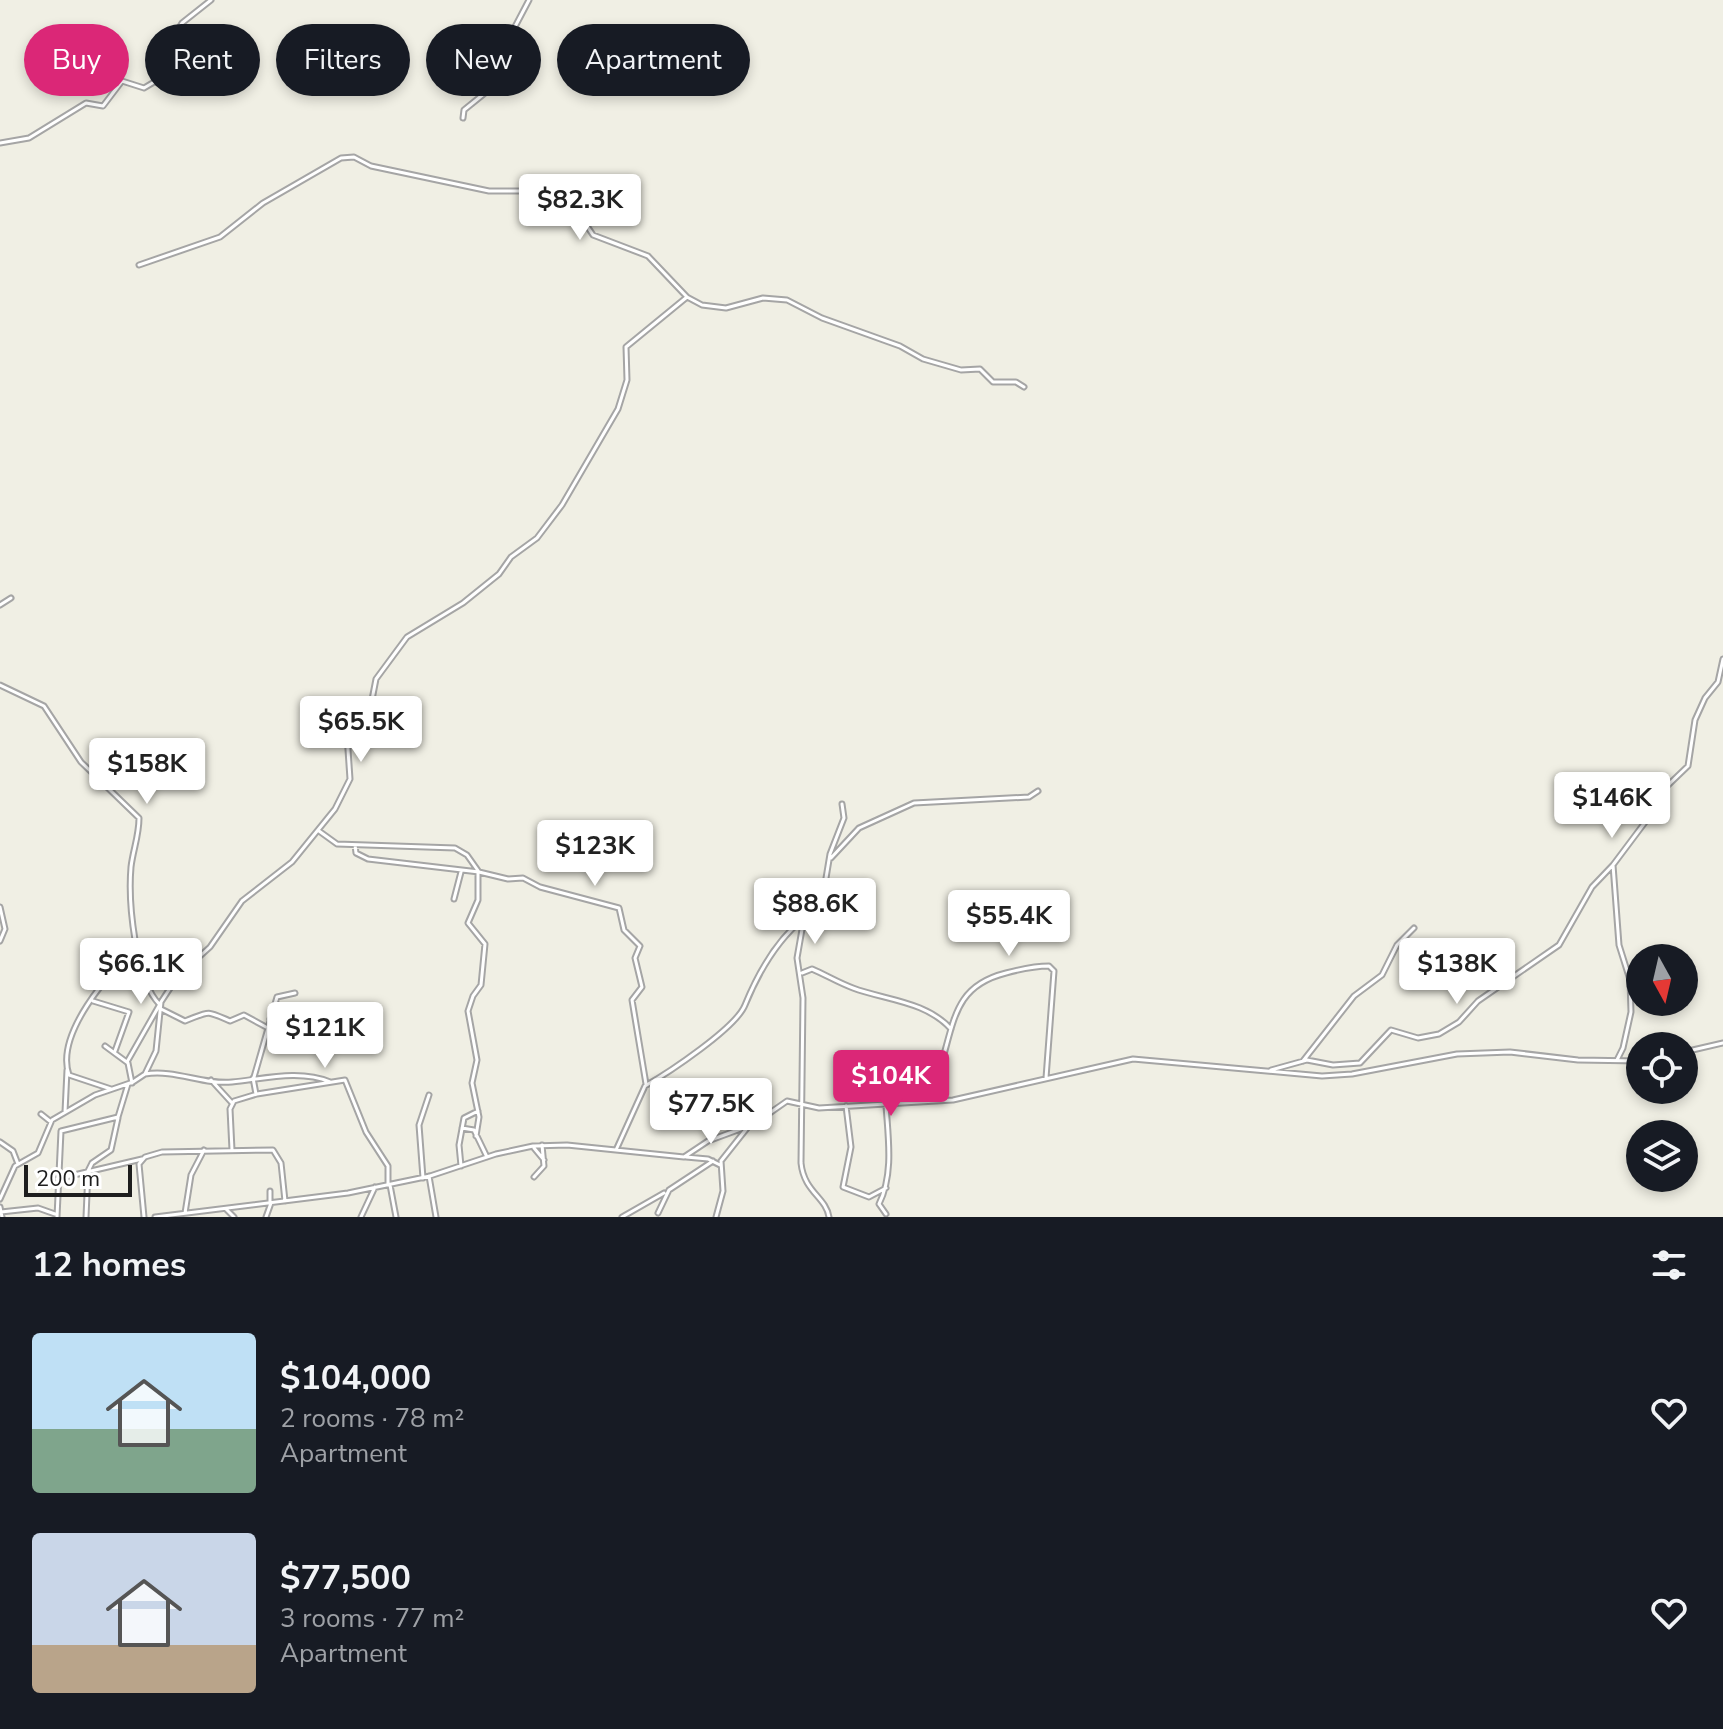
<!DOCTYPE html>
<html lang="en">
<head>
<meta charset="utf-8">
<style>
  :root { --surface:#171b24; --page:#20242c; --text:#f1f3f6; --muted:#9ea1a6; --accent:#db2777 }
  body { margin:0; font-family:"Nunito Sans",sans-serif; background:var(--page); color:var(--text); height:100vh; display:flex; flex-direction:column; font-size:30px; white-space:nowrap }
  * { box-sizing:border-box; margin:0 }
  p { font-size:26px; color:var(--muted) }
  .icon { flex:none; width:44px; height:44px; fill:none; stroke:currentColor; stroke-width:2; stroke-linecap:round; stroke-linejoin:round }
  .map { position:relative; height:1217px; overflow:hidden }
  .drawer { display:flex; flex-direction:column; background:var(--surface); flex:1 }
  .drawer>* { flex:none }
  .hud { position:absolute; left:24px; top:24px; width:800px; height:72px; display:flex; gap:16px }
  .needle { width:52px; rotate:172deg }
  .controls { position:absolute; left:1626px; top:944px; display:grid; gap:16px }
  .controls a { display:grid; place-items:center; width:72px; height:72px; border-radius:50%; background:var(--surface); box-shadow:0 4px 12px #0003; font-size:40px }
  .scale { position:absolute; left:24px; bottom:20px; width:108px; box-sizing:border-box; padding-left:8px; border:4px solid #1e1e1e; border-top:0; font-size:22px; line-height:28px; white-space:nowrap; color:#1e1e1e; -webkit-text-stroke:6px #fff; paint-order:stroke }
  .price { position:absolute; translate:-50% -68px; padding:0 18px; border-radius:8px; background:#fff; color:#222; font-size:26px; line-height:52px; filter:drop-shadow(0 2px 4px #0008) }
  .price::after { content:''; position:absolute; left:50%; top:48px; width:24px; height:18px; margin-left:-12px; background:inherit; clip-path:polygon(0 0,100% 0,50% 100%) }
  .price.selected { background:var(--accent); color:#fff }
  ul { padding:0; list-style:none }
  li { display:flex; align-items:center; gap:24px; height:200px; padding:0 32px }
  li span { display:grid; place-items:center; flex:none; width:224px; height:160px; border-radius:8px; color:#555 }
  li>.icon { margin-inline-start:auto }
  span .icon { width:96px; height:96px; fill:#fffc; stroke-width:1 }
  li b { font-size:34px }
  h2 { display:flex; justify-content:space-between; align-items:center; height:96px; padding:0 32px; font-size:34px }
  .chip { padding:0 28px; border-radius:36px; background:var(--surface); box-shadow:0 4px 12px #0003; font-size:28px; line-height:72px }
  .chip.selected { background:var(--accent); color:#fff }
  .map>svg:first-child { display:block }
  .lines { fill:none; stroke-linecap:round; stroke-linejoin:round }
  .minor-casing { stroke:#a5a5a5; stroke-width:7 }
  .minor { stroke:#fff; stroke-width:3 }
</style>
</head>
<body>
<div class="map">
<svg width="1723" height="1217" viewBox="0 0 1723 1217">
  <rect width="100%" height="100%" fill="#f0efe4"/>
  <g class="lines">
    <g class="minor-casing">
      <path id="minor" d="M 463,118 L 464,110 L 485,93 L 486,82 L 529,0
        M 0,143 L 29,138 L 86,103 L 103,106 L 122,81 L 144,88 L 171,72 L 175,65 L 176,33 L 182,23 L 211,0
        M 139,265 L 220,237 L 263,203 L 341,158 L 354,157 L 371,166 L 489,191 L 543,191 L 585,223 L 593,235 L 648,256 L 687,297 L 702,305 L 726,308 L 763,298 L 787,300 L 822,318 L 900,346 L 923,359 L 961,370 L 980,369 L 993,382 L 1016,382 L 1024,387
        M 0,605 L 11,598
        M 0,685 L 44,706 L 81,762 L 139,818 C 139,836 133,850 131,867 C 128,902 135,980 160,1005
        M 319,831 L 337,844 L 455,848 L 467,855 L 479,872
        M 355,845 L 356,853 L 368,859 L 479,872 L 508,879 L 523,878 L 540,887 L 619,908 L 624,930 L 640,946 L 635,958 L 642,987 L 632,1000 L 646,1084
        M 831,858 L 859,828 L 914,803 L 1029,797 L 1038,791
        M 454,899 L 461,872
        M 0,907 L 5,929 L 0,941
        M 802,973 L 812,969 C 826,975 839,983 853,988 C 885,1000 926,1001 951,1029
        M 93,1001 L 129,1012 L 115,1051
        M 161,1009 L 185,1021 C 211,1011 205,1010 230,1021 L 244,1015 L 266,1027
        M 270,1019 L 286,1024
        M 105,1046 L 128,1063 L 132,1083
        M 1684,1052 L 1723,1043
        M 1617,1060 L 1623,1048 L 1631,1012 L 1630,980 L 1619,945 L 1613,865 L 1646,821 L 1663,790 L 1688,766 L 1695,720 L 1705,698 L 1718,682 L 1723,659
        M 1303,1061 L 1354,996 L 1382,975 L 1397,945 L 1414,928
        M 127,1062 L 160,1004
        M 1271,1070 L 1307,1060 L 1333,1065 L 1360,1063 L 1391,1030 L 1418,1038 L 1439,1034 L 1459,1022 L 1478,1001 L 1559,945 L 1592,887 L 1613,865
        M 145,1074 C 175,1069 203,1085 232,1082 C 263,1079 300,1069 330,1082
        M 254,1077 L 277,997 L 295,993
        M 253,1078 L 256,1094
        M 211,1080 L 232,1103
        M 111,1089 L 69,1075 C 55,1035 108,972 138,948
        M 919,1101 C 935,1091 938,1075 943,1058 C 955,1015 958,985 1006,973 C 1021,969 1033,966 1049,966 L 1054,971 L 1046,1078
        M 886,1105 C 888,1137 894,1174 879,1204 L 886,1214
        M 846,1106 L 851,1147 L 843,1187 L 869,1197 L 886,1188
        M 65,1112 L 67,1070
        M 41,1114 L 51,1122
        M 462,1128 L 474,1130 L 487,1157
        M 476,1136 L 479,1117 L 472,1083 L 477,1060 L 468,1011 L 473,996 L 481,985 L 485,944 L 468,923 L 478,900 L 478,872
        M 0,1142 L 13,1151 L 18,1164
        M 534,1148 L 544,1160
        M 232,1150 L 230,1109 L 234,1101 L 257,1094 L 345,1080 L 366,1132 L 388,1166 L 388,1185
        M 616,1150 L 645,1086 C 668,1073 736,1028 745,1005 C 758,973 777,940 804,918
        M 686,1157 L 708,1159 L 720,1165
        M 461,1166 L 459,1145 L 464,1118 L 478,1111
        M 429,1176 L 436,1217
        M 534,1177 L 544,1166 L 542,1145
        M 423,1178 L 419,1125 L 429,1095
        M 57,1179 L 142,1159
        M 390,1185 L 396,1217
        M 270,1191 L 270,1203
        M 0,1199 L 15,1166 L 38,1153 L 52,1120 L 95,1095 L 133,1082 L 145,1074 L 156,1051 L 161,1002 L 178,976 L 210,947 L 242,901 L 292,862 L 335,809 L 350,779 L 347,735 L 369,715 L 376,679 L 407,637 L 463,603 L 499,574 L 511,557 L 537,538 L 562,505 L 618,409 L 627,380 L 626,347 L 687,297
        M 0,1207 L 2,1217
        M 226,1209 L 234,1217
        M 1,1212 L 38,1208 L 55,1214
        M 185,1213 L 191,1175 L 204,1150
        M 658,1213 L 669,1190 L 713,1161
        M 57,1217 L 61,1131 L 118,1117 L 128,1084
        M 86,1217 L 88,1171 L 92,1163 L 111,1150 L 118,1118
        M 144,1217 L 139,1164 L 145,1157 L 162,1152 L 273,1150 L 281,1163 L 285,1201
        M 155,1217 L 348,1193 L 430,1176 L 496,1154 L 533,1146 L 567,1145 L 684,1157 L 708,1141 L 754,1124 L 787,1101 L 819,1108 L 953,1100 L 1133,1059 L 1322,1076 L 1352,1074 L 1457,1054 L 1510,1052 L 1578,1060 L 1640,1061
        M 266,1217 L 271,1203
        M 361,1217 L 375,1187
        M 622,1217 L 664,1193
        M 716,1217 L 723,1191 L 721,1161 L 748,1127
        M 829,1217 C 826,1197 804,1192 801,1163 L 803,998 L 797,958 L 804,918 L 824,890 L 830,854 L 844,818 L 842,804"/>
    </g>
    <use href="#minor" class="minor"/>
  </g>
</svg>
<div class="controls">
<a><svg class="needle" viewBox="-14 -14 28 28"><path d="M0-13l5 13h-10z" fill="#e53935"/><path d="M0 13l5-13h-10z" fill="#9ea1a6"/></svg></a>
<a><svg class="icon" aria-label="locate" viewBox="0 0 24 24"><circle cx="12" cy="12" r="6"/><path d="M12 2v4M12 18v4M2 12h4M18 12h4"/></svg></a>
<a><svg class="icon" aria-label="layers" viewBox="0 0 24 24"><path d="M12 4l9 5-9 5-9-5zM3 14l9 5 9-5"/></svg></a>
</div>
<div class="scale">200 m</div>
<b class="price" style="left:580px;top:242px">$82.3K</b>
<b class="price" style="left:361px;top:764px">$65.5K</b>
<b class="price" style="left:147px;top:806px">$158K</b>
<b class="price" style="left:1612px;top:840px">$146K</b>
<b class="price" style="left:595px;top:888px">$123K</b>
<b class="price" style="left:815px;top:946px">$88.6K</b>
<b class="price" style="left:1009px;top:958px">$55.4K</b>
<b class="price" style="left:141px;top:1006px">$66.1K</b>
<b class="price" style="left:1457px;top:1006px">$138K</b>
<b class="price" style="left:325px;top:1070px">$121K</b>
<b class="price selected" style="left:891px;top:1118px">$104K</b>
<b class="price" style="left:711px;top:1146px">$77.5K</b>
<div class="hud">
<a class="chip selected">Buy</a>
<a class="chip">Rent</a>
<a class="chip">Filters</a>
<a class="chip">New</a>
<a class="chip">Apartment</a>
</div>
</div>
<section class="drawer">
<h2>12 homes<svg class="icon" aria-label="filters" viewBox="0 0 24 24"><path d="M4 7h16M4 17h16"/><circle cx="9" cy="7" r="2"/><circle cx="15" cy="17" r="2"/></svg></h2>
<ul>
<li><span style="background:linear-gradient(#bfe0f5 60%,#7fa58c 0)"><svg class="icon" aria-label="home" viewBox="0 0 24 24"><path d="M3 11l9-7 9 7M6 9v11h12V9"/></svg></span><div><b>$104,000</b><p>2 rooms · 78 m²</p><p>Apartment</p></div><svg class="icon" aria-label="heart" viewBox="0 0 24 24"><path d="M12 20l-8-8c-3-5 5-10 8-4 3-6 11-1 8 4z"/></svg></li>
<li><span style="background:linear-gradient(#c9d6e8 70%,#b9a48a 0)"><svg class="icon" aria-label="home" viewBox="0 0 24 24"><path d="M3 11l9-7 9 7M6 9v11h12V9"/></svg></span><div><b>$77,500</b><p>3 rooms · 77 m²</p><p>Apartment</p></div><svg class="icon" aria-label="heart" viewBox="0 0 24 24"><path d="M12 20l-8-8c-3-5 5-10 8-4 3-6 11-1 8 4z"/></svg></li>
</ul>
</section>
</body>
</html>
